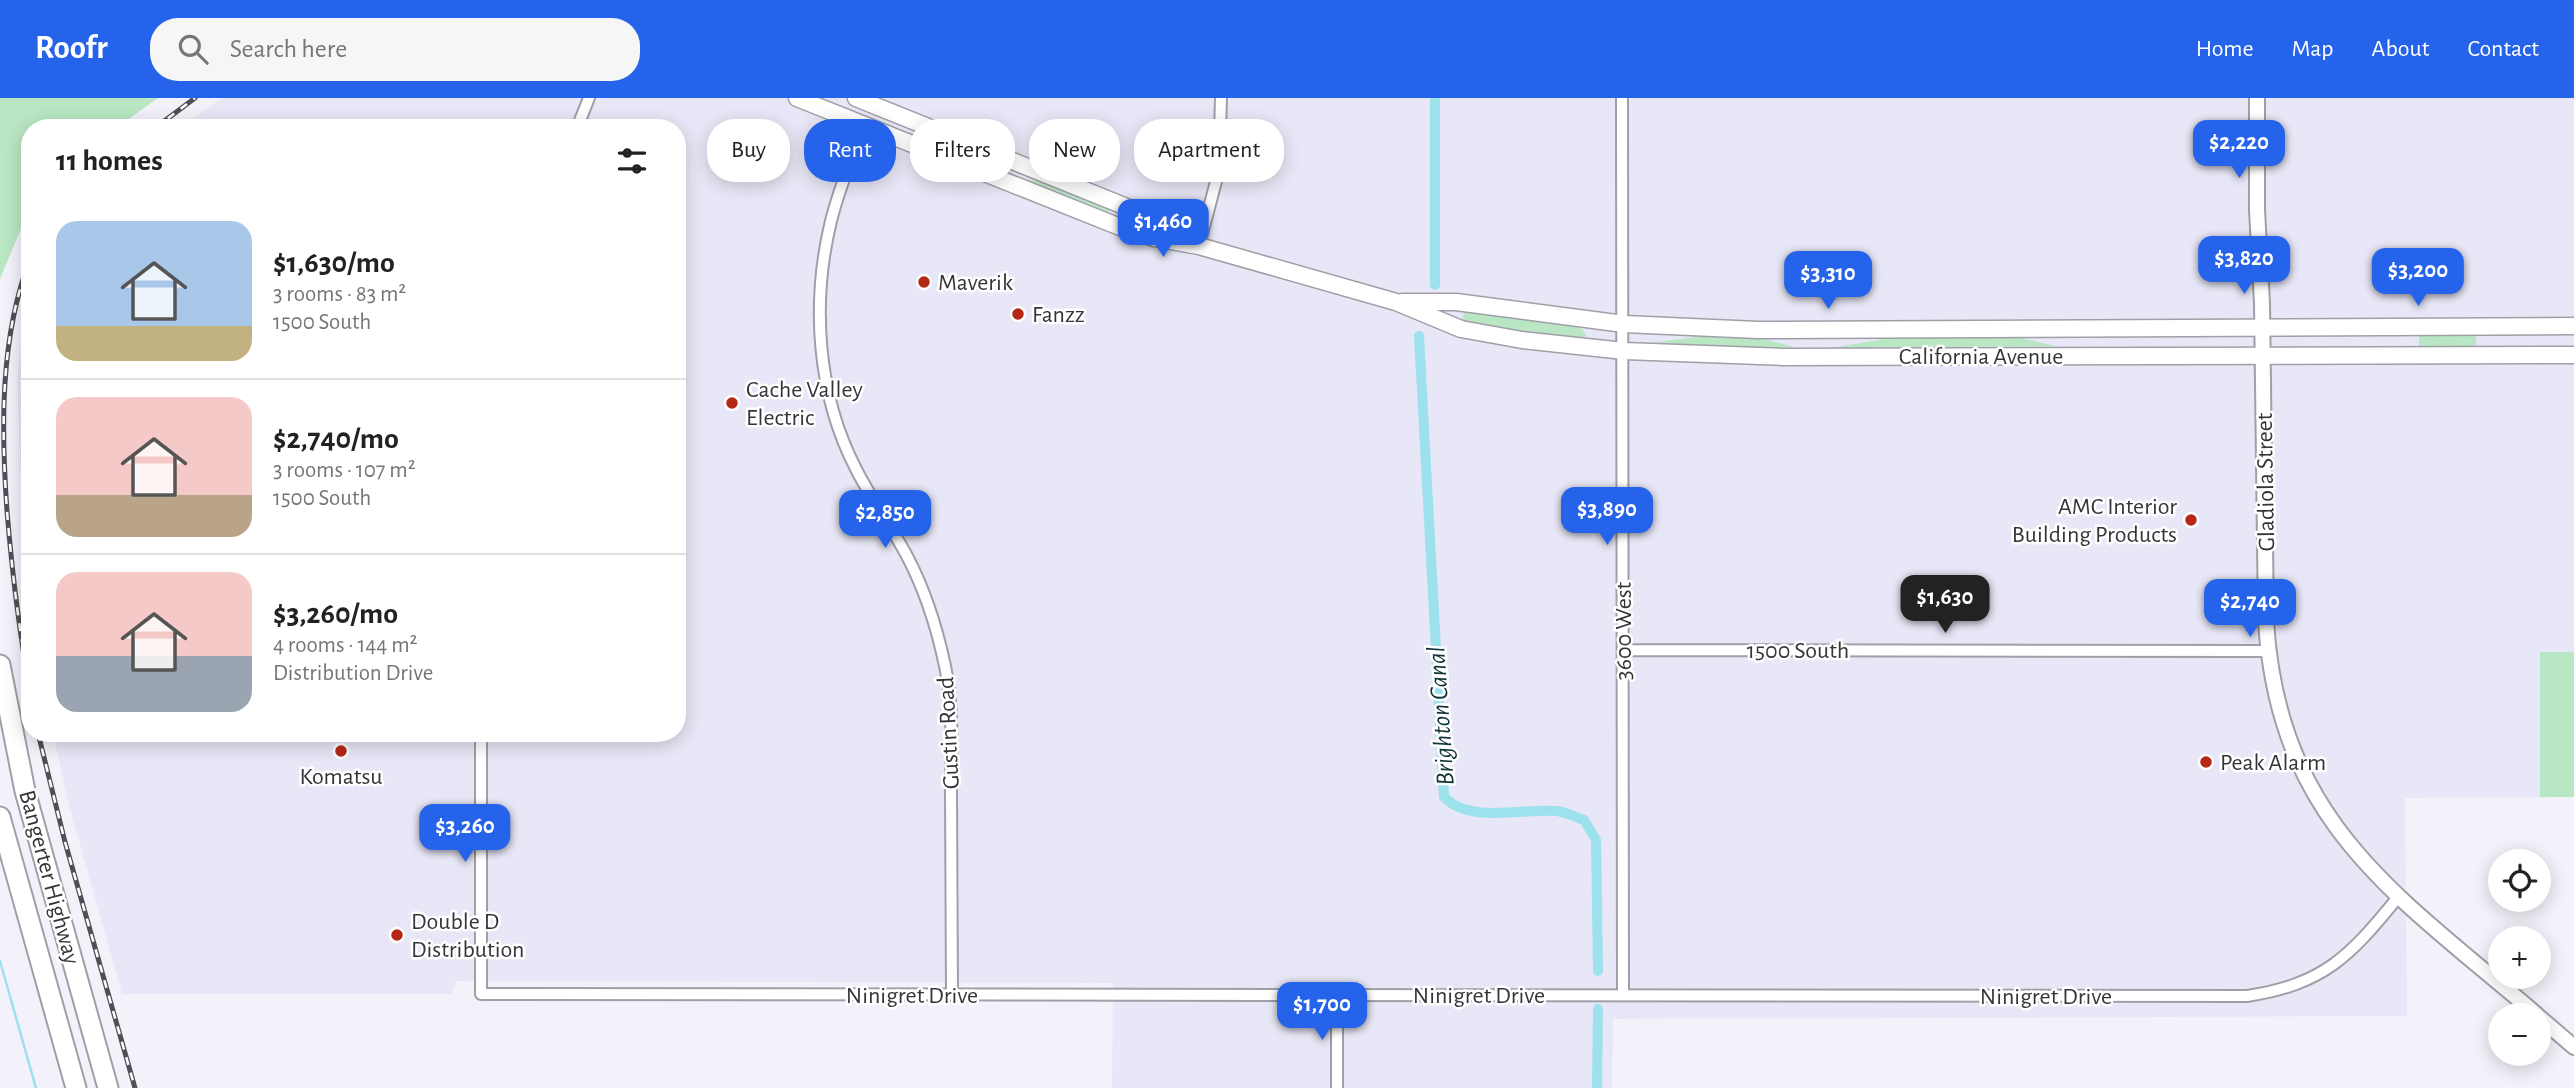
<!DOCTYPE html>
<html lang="en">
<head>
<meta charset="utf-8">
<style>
  :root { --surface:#fff; --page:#f6f6f6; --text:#222; --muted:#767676; --line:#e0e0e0; --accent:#2563eb }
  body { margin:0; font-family:"Alegreya Sans",sans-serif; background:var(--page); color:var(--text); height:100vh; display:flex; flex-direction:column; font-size:26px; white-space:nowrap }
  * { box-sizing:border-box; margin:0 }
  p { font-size:23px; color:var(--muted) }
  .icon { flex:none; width:38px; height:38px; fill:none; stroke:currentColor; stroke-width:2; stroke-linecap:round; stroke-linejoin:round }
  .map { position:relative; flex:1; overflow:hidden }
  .details { position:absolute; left:21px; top:21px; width:665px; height:623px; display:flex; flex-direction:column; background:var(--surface); border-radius:28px; box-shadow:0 4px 18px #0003 }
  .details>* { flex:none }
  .hud { position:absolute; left:707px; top:21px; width:665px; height:63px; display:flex; gap:14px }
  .buttons { position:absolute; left:2488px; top:751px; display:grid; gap:14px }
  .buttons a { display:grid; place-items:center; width:63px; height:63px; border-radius:50%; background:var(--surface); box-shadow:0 4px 18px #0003; font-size:35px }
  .price { position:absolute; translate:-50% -60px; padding:0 16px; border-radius:14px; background:var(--accent); color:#fff; font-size:23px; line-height:46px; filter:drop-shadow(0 2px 4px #0008) }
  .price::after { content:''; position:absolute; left:50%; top:42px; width:21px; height:16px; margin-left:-10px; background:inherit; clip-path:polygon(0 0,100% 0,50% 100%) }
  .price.on { background:#222; color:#fff }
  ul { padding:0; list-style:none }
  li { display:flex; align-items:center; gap:21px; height:175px; padding:0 35px }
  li+li { border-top:2px solid var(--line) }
  li span { display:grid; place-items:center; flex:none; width:196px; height:140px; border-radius:21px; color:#555 }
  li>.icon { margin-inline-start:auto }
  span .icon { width:84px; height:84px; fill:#fffc; stroke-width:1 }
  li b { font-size:30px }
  h2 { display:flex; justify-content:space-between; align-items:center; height:84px; padding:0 35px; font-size:30px }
  .pill { padding:0 24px; border-radius:28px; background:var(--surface); box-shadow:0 4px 18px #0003; font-size:24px; line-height:63px }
  .pill.on { background:var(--accent); color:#fff }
  header { display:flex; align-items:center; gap:42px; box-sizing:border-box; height:98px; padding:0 35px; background:var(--accent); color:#fff }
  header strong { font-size:33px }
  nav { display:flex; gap:38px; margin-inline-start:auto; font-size:24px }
  .search { width:490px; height:63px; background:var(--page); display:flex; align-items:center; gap:18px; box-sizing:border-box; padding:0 24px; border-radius:28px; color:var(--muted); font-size:26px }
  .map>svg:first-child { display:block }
  .built { fill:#e8e7f7 }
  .green { fill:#b9e7c3 }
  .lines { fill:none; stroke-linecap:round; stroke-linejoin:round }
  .stream { stroke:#9ce1ec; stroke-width:2.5 }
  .canal { stroke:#9ce1ec; stroke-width:10 }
  .minor-casing { stroke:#a09fa7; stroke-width:14 }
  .tertiary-casing { stroke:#a09fa7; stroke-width:18 }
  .secondary-casing { stroke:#a09fa7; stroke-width:19 }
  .trunk-casing { stroke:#a09fa7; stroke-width:23 }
  .minor { stroke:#fff; stroke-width:10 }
  .tertiary { stroke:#fff; stroke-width:14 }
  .secondary { stroke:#fff; stroke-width:16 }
  .trunk { stroke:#fff; stroke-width:19 }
  .rail-casing { stroke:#504f54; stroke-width:5 }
  .rail { stroke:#fff; stroke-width:2.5; stroke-dasharray:8; stroke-linecap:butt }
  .poi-dot { fill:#b52816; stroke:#fff; stroke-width:2.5 }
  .labels { text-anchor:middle; stroke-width:5; stroke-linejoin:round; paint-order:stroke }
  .poi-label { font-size:24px; fill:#353438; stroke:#fff; text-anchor:start }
  .street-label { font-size:24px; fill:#353438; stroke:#fff }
  .water-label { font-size:26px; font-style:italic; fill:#12353a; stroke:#fff }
</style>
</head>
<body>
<header>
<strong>Roofr</strong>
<div class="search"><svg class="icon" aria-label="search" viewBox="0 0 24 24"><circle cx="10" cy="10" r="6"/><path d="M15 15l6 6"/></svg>Search here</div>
<nav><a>Home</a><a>Map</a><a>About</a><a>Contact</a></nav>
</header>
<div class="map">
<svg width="2574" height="990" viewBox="0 0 2574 990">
  <rect width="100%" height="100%" fill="#f3f2fa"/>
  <path class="built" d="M 221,0 L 2574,0 L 2574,699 L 2405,700 L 2407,918 L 1613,921 L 1612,990 L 1112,990 L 1113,885 L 456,883 L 452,896 L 122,896 L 67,700 L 53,635 L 677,635 L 677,30 L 181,30 Z
    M 30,209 L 30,499 L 23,431 L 17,283 L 22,236 Z"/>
  <path class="green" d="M 0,0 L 158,0 L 116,30 L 30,30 L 30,117 L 24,123 L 0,181 Z
    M 1016,79 L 1046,85 L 1111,110 L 1107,118 Z
    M 1465,211 L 1577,226 L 1586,236 L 1585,242 L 1531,237 L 1462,223 Z
    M 2476,235 L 2476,249 L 2419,250 L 2419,236 Z
    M 1722,236 L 1751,238 L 1795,249 L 1731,251 L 1656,244 Z
    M 1914,236 L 2008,237 L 2056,248 L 1830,250 Z
    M 2540,554 L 2574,554 L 2574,699 L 2540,699 Z"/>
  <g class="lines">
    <path class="stream" d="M 0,863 L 36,990"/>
    <path class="canal" d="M 1435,187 L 1435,0
      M 1419,238 L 1444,699 C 1470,726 1523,710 1557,713 C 1566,714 1576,719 1584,722 L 1596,742 L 1598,873
      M 1597,990 L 1598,911"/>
    <g class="minor-casing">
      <path id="minor" d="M 1622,0 L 1623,897
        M 864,28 C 852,58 839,91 831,123 C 811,205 817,296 856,371 C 871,401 891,428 907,458 C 925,492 937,530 945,568 C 954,610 951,653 951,695 C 951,762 952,830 952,897
        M 577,30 L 589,0
        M 1199,148 L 1219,72 L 1221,0
        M 1623,552 L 2268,553
        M 481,635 L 481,896 L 2247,898 C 2325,886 2350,858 2399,798
        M 1337,897 L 1337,990"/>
    </g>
    <g class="tertiary-casing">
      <path id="tertiary" d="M 2257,0 L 2257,112 L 2262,205 L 2266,524 C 2279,726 2397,797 2537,917
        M 2539,919 L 2574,949"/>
    </g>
    <g class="secondary-casing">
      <path id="secondary" d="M 797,0 L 1120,129 L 1154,140 L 1199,148 L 1396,204 L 1461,231 L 1522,242 L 1624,253 L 1784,259 L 2574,257
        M 856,0 L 1149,118 L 1194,145
        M 1402,204 L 1456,204 L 1624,226 L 1758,232 L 2574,228"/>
    </g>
    <g class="trunk-casing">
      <path id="trunk" d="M 0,567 L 25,693 L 108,990
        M 0,719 L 76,990"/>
    </g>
    <use href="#minor" class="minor"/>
    <use href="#tertiary" class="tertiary"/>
    <use href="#secondary" class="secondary"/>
    <use href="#trunk" class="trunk"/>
    <g class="rail-casing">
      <path id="rail" d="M 155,30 L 195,0
        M 30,161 C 0,239 1,329 7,413 C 12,473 19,533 30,592
        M 38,635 L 65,744 L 135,990"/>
    </g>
    <use href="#rail" class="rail"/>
  </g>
  <g class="poi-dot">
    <circle cx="924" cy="184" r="7"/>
    <circle cx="1018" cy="216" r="7"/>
    <circle cx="732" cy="305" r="7"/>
    <circle cx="2191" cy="422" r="7"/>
    <circle cx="341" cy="653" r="7"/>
    <circle cx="2206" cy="664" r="7"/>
    <circle cx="397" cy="837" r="7"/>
  </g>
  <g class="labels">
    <g class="poi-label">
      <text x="938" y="192">Maverik</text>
      <text x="1032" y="224">Fanzz</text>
      <text x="746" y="299">Cache Valley<tspan x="746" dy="28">Electric</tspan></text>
      <text x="2177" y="416" text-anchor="end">AMC Interior<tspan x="2177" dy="28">Building Products</tspan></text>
      <text x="2220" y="672">Peak Alarm</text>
      <text x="341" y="686" text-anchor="middle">Komatsu</text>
      <text x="411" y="831">Double D<tspan x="411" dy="28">Distribution</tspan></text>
    </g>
    <g class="street-label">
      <text x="1981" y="266">California Avenue</text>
      <text transform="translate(2265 384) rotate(-91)" y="8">Gladiola Street</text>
      <text transform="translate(1623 533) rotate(-90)" y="8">3600 West</text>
      <text x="1798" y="560">1500 South</text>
      <text transform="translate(948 635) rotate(-93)" y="8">Gustin Road</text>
      <text transform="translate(50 779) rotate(75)" y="8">Bangerter Highway</text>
      <text x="912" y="905">Ninigret Drive</text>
      <text x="1479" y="905">Ninigret Drive</text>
      <text x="2046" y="906">Ninigret Drive</text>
    </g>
    <g class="water-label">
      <text transform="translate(1440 618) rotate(-94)" y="9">Brighton Canal</text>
    </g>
  </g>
</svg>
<div class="buttons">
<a><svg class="icon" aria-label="locate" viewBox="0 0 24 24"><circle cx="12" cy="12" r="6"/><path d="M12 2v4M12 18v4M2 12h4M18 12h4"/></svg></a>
<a>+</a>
<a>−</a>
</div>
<b class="price" style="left:2239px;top:82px">$2,220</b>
<b class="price" style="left:1163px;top:161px">$1,460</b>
<b class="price" style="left:2244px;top:198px">$3,820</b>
<b class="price" style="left:2418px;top:210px">$3,200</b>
<b class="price" style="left:1828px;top:213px">$3,310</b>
<b class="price" style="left:1607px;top:449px">$3,890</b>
<b class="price" style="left:885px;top:452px">$2,850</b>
<b class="price on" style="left:1945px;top:537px">$1,630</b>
<b class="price" style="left:2250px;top:541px">$2,740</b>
<b class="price" style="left:465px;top:766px">$3,260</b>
<b class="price" style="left:1322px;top:944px">$1,700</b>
<div class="hud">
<a class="pill">Buy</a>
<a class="pill on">Rent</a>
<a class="pill">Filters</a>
<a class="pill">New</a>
<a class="pill">Apartment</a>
</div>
<section class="details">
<h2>11 homes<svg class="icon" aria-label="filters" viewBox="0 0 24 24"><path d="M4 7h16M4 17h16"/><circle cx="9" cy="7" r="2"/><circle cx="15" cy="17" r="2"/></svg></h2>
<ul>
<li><span style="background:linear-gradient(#a9c7e8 75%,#c2b280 0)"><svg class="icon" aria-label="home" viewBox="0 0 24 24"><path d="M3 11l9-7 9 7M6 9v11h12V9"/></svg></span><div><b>$1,630/mo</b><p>3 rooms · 83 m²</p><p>1500 South</p></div></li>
<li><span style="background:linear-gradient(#f6c9c9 70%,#b9a48a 0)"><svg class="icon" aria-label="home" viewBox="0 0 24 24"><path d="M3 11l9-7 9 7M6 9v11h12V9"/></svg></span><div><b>$2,740/mo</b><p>3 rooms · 107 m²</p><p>1500 South</p></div></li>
<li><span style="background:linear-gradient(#f6c9c9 60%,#9aa5b1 0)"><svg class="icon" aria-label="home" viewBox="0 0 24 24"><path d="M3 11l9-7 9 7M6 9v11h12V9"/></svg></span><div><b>$3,260/mo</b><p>4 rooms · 144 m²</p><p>Distribution Drive</p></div></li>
</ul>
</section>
</div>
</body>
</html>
